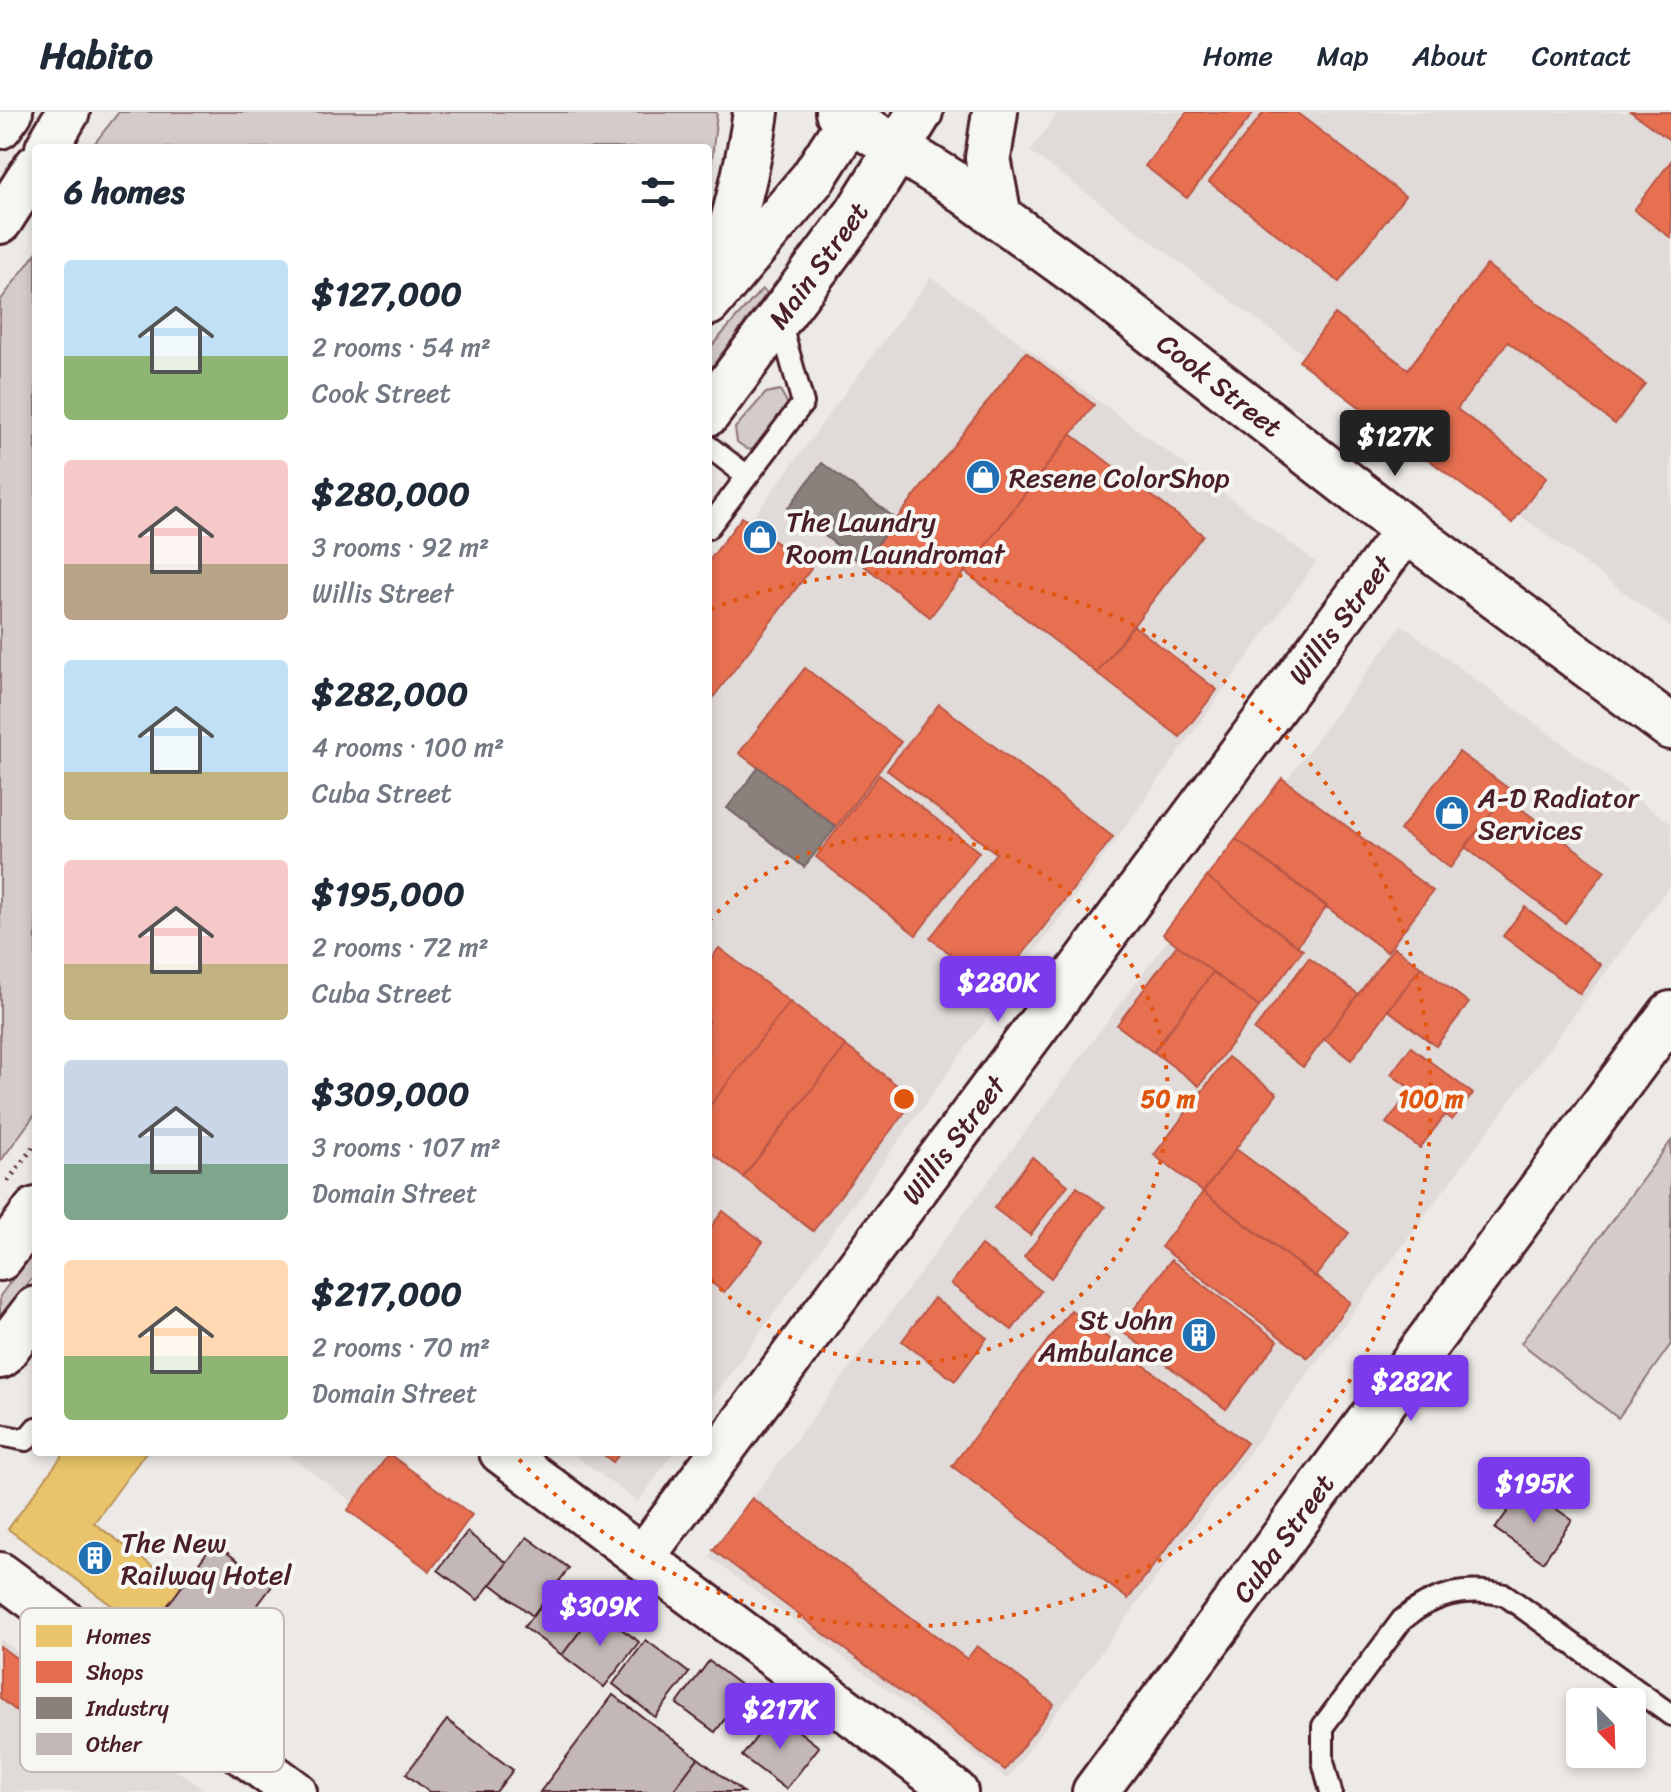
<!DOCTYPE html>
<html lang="en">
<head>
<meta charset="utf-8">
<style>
  :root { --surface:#fff; --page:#f2f2f3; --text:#1f2937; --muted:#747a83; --line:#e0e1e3; --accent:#7c3aed }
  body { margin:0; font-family:Sriracha,sans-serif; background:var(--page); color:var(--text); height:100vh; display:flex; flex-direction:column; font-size:30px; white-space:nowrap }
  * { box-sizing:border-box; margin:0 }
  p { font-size:26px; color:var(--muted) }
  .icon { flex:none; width:44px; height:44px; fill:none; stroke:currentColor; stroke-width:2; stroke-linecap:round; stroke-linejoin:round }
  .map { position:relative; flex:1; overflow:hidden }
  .drawer { position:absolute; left:32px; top:32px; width:680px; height:1312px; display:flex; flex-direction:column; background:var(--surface); border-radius:8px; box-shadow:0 4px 12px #0003 }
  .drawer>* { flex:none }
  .needle { width:52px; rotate:157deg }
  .fabs { position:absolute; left:1566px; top:1576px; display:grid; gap:16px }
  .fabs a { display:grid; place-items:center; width:80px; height:80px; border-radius:8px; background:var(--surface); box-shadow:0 4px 12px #0003; font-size:40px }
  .price { position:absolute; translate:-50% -68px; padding:0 18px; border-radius:8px; background:var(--accent); color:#fff; font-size:26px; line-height:52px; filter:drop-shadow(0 2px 4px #0008) }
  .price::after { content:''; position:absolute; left:50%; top:48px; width:24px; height:18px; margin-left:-12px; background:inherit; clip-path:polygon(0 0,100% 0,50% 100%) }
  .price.active { background:#222; color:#fff }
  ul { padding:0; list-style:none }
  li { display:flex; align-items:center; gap:24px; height:200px; padding:0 32px }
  li span { display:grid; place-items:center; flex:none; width:224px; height:160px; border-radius:8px; color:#555 }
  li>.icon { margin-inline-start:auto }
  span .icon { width:96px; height:96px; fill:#fffc; stroke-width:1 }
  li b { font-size:34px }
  h2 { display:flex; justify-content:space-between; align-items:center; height:96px; padding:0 32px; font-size:34px }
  header { display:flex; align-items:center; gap:48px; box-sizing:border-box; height:112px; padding:0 40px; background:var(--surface); border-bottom:2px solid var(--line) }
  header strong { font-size:38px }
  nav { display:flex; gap:44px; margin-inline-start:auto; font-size:28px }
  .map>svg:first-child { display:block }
  .built { fill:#e0dad8 }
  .green { fill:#d4cbca; stroke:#8f757a; stroke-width:2 }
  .homes { fill:#e9c46a; stroke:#b99257; stroke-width:2 }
  .shops { fill:#e76f51; stroke:#b85746; stroke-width:2 }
  .industry { fill:#8a817c; stroke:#776464; stroke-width:2 }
  .building { fill:#c4b7b7; stroke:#4a1f2b; stroke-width:2 }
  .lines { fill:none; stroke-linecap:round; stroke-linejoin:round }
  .lane-casing { stroke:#4a1f2b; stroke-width:26 }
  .street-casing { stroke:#4a1f2b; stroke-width:48 }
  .secondary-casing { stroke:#4a1f2b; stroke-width:50 }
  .path { stroke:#4a1f2b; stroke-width:5; stroke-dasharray:2 6; stroke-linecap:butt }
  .lane { stroke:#f6f6f2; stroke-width:20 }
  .street { stroke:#f6f6f2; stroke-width:42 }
  .secondary { stroke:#f6f6f2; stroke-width:44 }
  .ring { fill:none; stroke:#e0560e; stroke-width:4; stroke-dasharray:4 8 }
  .labels { text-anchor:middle; stroke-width:8; stroke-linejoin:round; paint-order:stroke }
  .street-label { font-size:28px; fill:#4a1f2b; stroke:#f6f6f2 }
  .poi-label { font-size:28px; fill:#4a1f2b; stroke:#f6f6f2; text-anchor:start }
  .key { fill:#f6f6f2; stroke:#c2b6b6; stroke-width:2 }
  .key-label { font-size:22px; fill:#4a1f2b }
  .centre { fill:#e0560e; stroke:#f6f6f2; stroke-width:4 }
  .ring-label { font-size:24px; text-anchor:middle; font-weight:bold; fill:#e0560e; stroke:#f6f6f2; stroke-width:8; stroke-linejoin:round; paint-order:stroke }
</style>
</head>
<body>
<header>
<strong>Habito</strong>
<nav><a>Home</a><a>Map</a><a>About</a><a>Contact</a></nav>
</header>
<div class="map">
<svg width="1671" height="1680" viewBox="0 0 1671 1680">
  <rect width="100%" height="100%" fill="#ece9e6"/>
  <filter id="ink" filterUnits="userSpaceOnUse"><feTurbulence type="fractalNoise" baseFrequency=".0125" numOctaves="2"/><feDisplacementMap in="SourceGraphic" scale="16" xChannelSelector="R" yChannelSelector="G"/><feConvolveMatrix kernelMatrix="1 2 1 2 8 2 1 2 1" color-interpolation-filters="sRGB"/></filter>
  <g filter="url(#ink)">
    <path class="built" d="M 1059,0 L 1671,0 L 1671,515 L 1030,39 Z
      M 931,165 L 1316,450 L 708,1293 L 708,466 Z
      M 1402,513 L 1671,712 L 1671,772 L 1007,1667 L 709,1445 Z
      M 284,1340 L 389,1340 L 353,1390 Z
      M 570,1340 L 674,1340 L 638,1390 Z
      M 0,1527 L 206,1680 L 0,1680 Z"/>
    <path class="green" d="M 119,0 L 715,0 L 717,1 L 708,82 L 708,36 L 91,36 Z
      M 36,141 L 36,1001 L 0,1050 L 0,189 Z
      M 762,177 L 767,181 L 708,260 L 708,238 Z
      M 780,278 L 789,294 L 755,338 L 747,337 L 737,330 L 735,316 L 766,281 Z
      M 1671,1029 L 1671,1232 L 1618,1306 L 1521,1231 Z
      M 36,1135 L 36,1161 L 0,1210 L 0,1184 Z"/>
    <path class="homes" d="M 65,1340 L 146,1340 L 94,1411 L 182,1476 L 148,1520 L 8,1417 Z"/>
    <path class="shops" d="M 1187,0 L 1254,0 L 1187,86 L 1145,54 Z
      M 1264,0 L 1296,0 L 1405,84 L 1339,170 L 1209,70 Z
      M 1631,0 L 1671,0 L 1671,29 Z
      M 1671,49 L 1671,126 L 1634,98 Z
      M 1487,153 L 1645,272 L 1615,312 L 1508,230 L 1457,297 L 1547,365 L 1512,411 L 1299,249 L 1335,202 L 1408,257 Z
      M 1026,240 L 1094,293 L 930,505 L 862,452 Z
      M 1071,322 L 1203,423 L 1097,561 L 965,460 Z
      M 742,405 L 811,457 L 708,592 L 708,450 Z
      M 1133,513 L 1217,578 L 1180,625 L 1097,561 Z
      M 805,556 L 901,630 L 836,715 L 739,641 Z
      M 939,592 L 1113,725 L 996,877 L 930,826 L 996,741 L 887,658 Z
      M 1459,640 L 1509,677 L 1450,756 L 1400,718 Z
      M 879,663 L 979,740 L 916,823 L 816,745 Z
      M 1282,666 L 1433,779 L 1387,840 L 1236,727 Z
      M 1504,684 L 1605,759 L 1565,811 L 1465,735 Z
      M 1236,727 L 1327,794 L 1297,834 L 1207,765 Z
      M 1207,765 L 1303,838 L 1259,895 L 1163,822 Z
      M 1525,795 L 1601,853 L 1580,882 L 1503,824 Z
      M 1177,833 L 1213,860 L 1153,940 L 1117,913 Z
      M 1394,835 L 1421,855 L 1351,948 L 1324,927 Z
      M 719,836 L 790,890 L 708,996 L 708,851 Z
      M 1309,846 L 1358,882 L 1303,955 L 1254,918 Z
      M 1421,855 L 1469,891 L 1436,934 L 1388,898 Z
      M 1213,860 L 1259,895 L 1199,974 L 1154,940 Z
      M 790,890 L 846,934 L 743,1065 L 708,1038 L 708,996 Z
      M 846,934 L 915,987 L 813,1119 L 743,1065 Z
      M 1411,935 L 1473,982 L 1452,1008 L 1445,1003 L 1420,1036 L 1386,1011 L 1412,978 L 1391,962 Z
      M 1228,945 L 1277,982 L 1203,1080 L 1154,1043 Z
      M 1236,1037 L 1349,1121 L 1315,1165 L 1203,1080 Z
      M 1032,1045 L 1068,1073 L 1030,1123 L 994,1096 Z
      M 1077,1075 L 1105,1095 L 1051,1166 L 1024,1145 Z
      M 1203,1080 L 1350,1190 L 1308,1246 L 1161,1135 Z
      M 723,1099 L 763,1130 L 724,1180 L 708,1168 L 708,1119 Z
      M 981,1133 L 1041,1179 L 1012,1218 L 951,1172 Z
      M 1171,1148 L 1278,1229 L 1226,1297 L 1119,1217 Z
      M 934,1186 L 987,1226 L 955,1269 L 902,1229 Z
      M 1071,1198 L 1247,1331 L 1128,1487 L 952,1354 Z
      M 600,1340 L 621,1340 L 613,1350 Z
      M 389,1342 L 472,1403 L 430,1459 L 348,1398 Z
      M 752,1386 L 967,1547 L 977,1534 L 1054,1592 L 1005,1658 L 713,1438 Z
      M 0,1534 L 44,1567 L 19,1601 L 0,1586 Z"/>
    <path class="industry" d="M 822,351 L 896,407 L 862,452 L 788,396 Z
      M 759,655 L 836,715 L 804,755 L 727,696 Z"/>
    <path class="building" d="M 1525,1375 L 1572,1408 L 1543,1450 L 1495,1417 Z
      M 467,1420 L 507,1451 L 478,1488 L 438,1458 Z
      M 527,1425 L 569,1456 L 533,1504 L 491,1472 Z
      M 214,1431 L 272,1474 L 205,1563 L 148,1520 Z
      M 559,1469 L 596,1498 L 562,1543 L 524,1515 Z
      M 596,1498 L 639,1530 L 604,1575 L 562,1543 Z
      M 646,1528 L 689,1561 L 655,1605 L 613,1572 Z
      M 709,1549 L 747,1578 L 715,1620 L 677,1592 Z
      M 613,1583 L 698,1646 L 672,1680 L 540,1680 Z
      M 775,1601 L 819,1635 L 786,1677 L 742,1644 Z
      M 447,1608 L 513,1658 L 496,1680 L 429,1680 L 406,1662 Z
      M 698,1646 L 743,1680 L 672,1680 Z"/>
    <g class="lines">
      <g class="lane-casing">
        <path id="lane" d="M 708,334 L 747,364
          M 708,416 L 803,291 L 780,210
          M 0,1323 L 26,1328 L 36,1316
          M 1331,1680 L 1323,1649 L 1323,1614 L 1402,1508 C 1433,1482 1465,1474 1505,1483 L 1671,1603"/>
      </g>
      <g class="street-casing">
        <path id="street" d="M 0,15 L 11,0
          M 47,36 L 68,0
          M 0,110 L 36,54
          M 501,1340 L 956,1680
          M 643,1445 L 1406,418
          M 0,1462 L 295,1680"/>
      </g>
      <g class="secondary-casing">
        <path id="secondary" d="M 838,0 L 950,69 L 1082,165 L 1406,418 L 1671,615
          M 995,0 L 988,46 L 999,105
          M 715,172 C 732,115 748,59 756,0
          M 708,191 L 813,66 L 855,0
          M 708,301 L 857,102 L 920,0
          M 0,1146 L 36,1098
          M 0,1244 L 36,1197
          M 1095,1680 L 1671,902"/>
      </g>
      <path class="path" d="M 8,1069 L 36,1031"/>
      <use href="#lane" class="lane"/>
      <use href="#street" class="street"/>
      <use href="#secondary" class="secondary"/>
    </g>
  </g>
  <g class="ring">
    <path d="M709 809A264 264 0 1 1 709 1165"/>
    <path d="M711 497A527 527 0 1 1 515 1343"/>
  </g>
  <defs>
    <g id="shop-disc" transform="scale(1.8)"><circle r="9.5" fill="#1f6fb2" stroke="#f6f6f2"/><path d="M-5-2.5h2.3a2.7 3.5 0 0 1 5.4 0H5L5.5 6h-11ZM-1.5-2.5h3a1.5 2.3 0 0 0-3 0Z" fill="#fff"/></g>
    <g id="building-disc" transform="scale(1.8)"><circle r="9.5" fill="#1f6fb2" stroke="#f6f6f2"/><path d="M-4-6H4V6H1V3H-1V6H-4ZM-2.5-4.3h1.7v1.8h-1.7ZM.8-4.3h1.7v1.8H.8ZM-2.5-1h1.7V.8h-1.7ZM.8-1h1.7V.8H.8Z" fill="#fff"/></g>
  </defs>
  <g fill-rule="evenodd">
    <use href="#shop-disc" x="983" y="365"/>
    <use href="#shop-disc" x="760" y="425"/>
    <use href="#shop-disc" x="1452" y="701"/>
    <use href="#building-disc" x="1199" y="1223"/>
    <use href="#building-disc" x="95" y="1446"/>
  </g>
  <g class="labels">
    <g class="street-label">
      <text transform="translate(818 153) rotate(-54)" y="10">Main Street</text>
      <text transform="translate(1220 273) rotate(38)" y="10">Cook Street</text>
      <text transform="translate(1340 508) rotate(-53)" y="10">Willis Street</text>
      <text transform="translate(953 1028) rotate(-53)" y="10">Willis Street</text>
      <text transform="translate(1283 1426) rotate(-54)" y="10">Cuba Street</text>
    </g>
    <g class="poi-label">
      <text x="1009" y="375">Resene ColorShop</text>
      <text x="786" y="419">The Laundry<tspan x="786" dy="32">Room Laundromat</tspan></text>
      <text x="1478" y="695">A-D Radiator<tspan x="1478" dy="32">Services</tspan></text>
      <text x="1173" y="1217" text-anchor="end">St John<tspan x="1173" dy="32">Ambulance</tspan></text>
      <text x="121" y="1440">The New<tspan x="121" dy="32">Railway Hotel</tspan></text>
    </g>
  </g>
  <rect x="20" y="1496" width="264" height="164" rx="12" class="key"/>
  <rect x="36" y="1513" width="36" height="22" fill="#e9c46a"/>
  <rect x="36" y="1549" width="36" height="22" fill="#e76f51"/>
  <rect x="36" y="1585" width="36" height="22" fill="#8a817c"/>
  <rect x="36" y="1621" width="36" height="22" fill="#c4b7b7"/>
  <g class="key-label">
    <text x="86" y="1532">Homes</text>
    <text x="86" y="1568">Shops</text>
    <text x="86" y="1604">Industry</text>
    <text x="86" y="1640">Other</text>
  </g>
  <circle cx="904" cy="987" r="12" class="centre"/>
  <g class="ring-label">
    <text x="1168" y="995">50 m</text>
    <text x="1431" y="995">100 m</text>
  </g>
</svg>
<div class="fabs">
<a><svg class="needle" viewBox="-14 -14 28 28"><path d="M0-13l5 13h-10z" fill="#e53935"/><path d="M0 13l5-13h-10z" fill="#747a83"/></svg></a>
</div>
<b class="price active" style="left:1395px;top:366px">$127K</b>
<b class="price" style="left:998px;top:912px">$280K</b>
<b class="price" style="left:1411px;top:1311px">$282K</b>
<b class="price" style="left:1534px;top:1413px">$195K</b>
<b class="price" style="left:600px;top:1536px">$309K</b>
<b class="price" style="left:780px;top:1639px">$217K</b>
<section class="drawer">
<h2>6 homes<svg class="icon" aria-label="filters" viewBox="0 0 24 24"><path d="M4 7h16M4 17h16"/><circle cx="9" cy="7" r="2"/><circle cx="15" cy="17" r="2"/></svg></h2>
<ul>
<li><span style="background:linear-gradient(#bfe0f5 60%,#8fb573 0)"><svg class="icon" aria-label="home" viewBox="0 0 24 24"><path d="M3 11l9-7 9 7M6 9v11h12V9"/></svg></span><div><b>$127,000</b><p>2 rooms · 54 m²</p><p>Cook Street</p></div></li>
<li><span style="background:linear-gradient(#f6c9c9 65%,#b9a48a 0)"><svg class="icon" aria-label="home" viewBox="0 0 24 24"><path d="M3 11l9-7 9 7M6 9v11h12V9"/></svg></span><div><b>$280,000</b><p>3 rooms · 92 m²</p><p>Willis Street</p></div></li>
<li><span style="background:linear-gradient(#bfe0f5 70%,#c2b280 0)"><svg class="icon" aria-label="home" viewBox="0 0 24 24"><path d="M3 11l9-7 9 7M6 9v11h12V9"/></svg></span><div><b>$282,000</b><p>4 rooms · 100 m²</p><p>Cuba Street</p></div></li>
<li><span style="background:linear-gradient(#f6c9c9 65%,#c2b280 0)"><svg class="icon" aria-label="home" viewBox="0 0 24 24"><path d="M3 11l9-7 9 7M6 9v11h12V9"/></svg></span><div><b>$195,000</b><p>2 rooms · 72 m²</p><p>Cuba Street</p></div></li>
<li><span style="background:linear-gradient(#c9d6e8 65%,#7fa58c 0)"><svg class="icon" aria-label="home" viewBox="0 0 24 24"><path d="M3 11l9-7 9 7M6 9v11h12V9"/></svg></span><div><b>$309,000</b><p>3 rooms · 107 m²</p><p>Domain Street</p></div></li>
<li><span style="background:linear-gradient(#ffd9b3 60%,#8fb573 0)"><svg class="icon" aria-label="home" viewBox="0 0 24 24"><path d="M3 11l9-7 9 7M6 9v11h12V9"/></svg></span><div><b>$217,000</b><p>2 rooms · 70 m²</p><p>Domain Street</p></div></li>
</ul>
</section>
</div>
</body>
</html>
